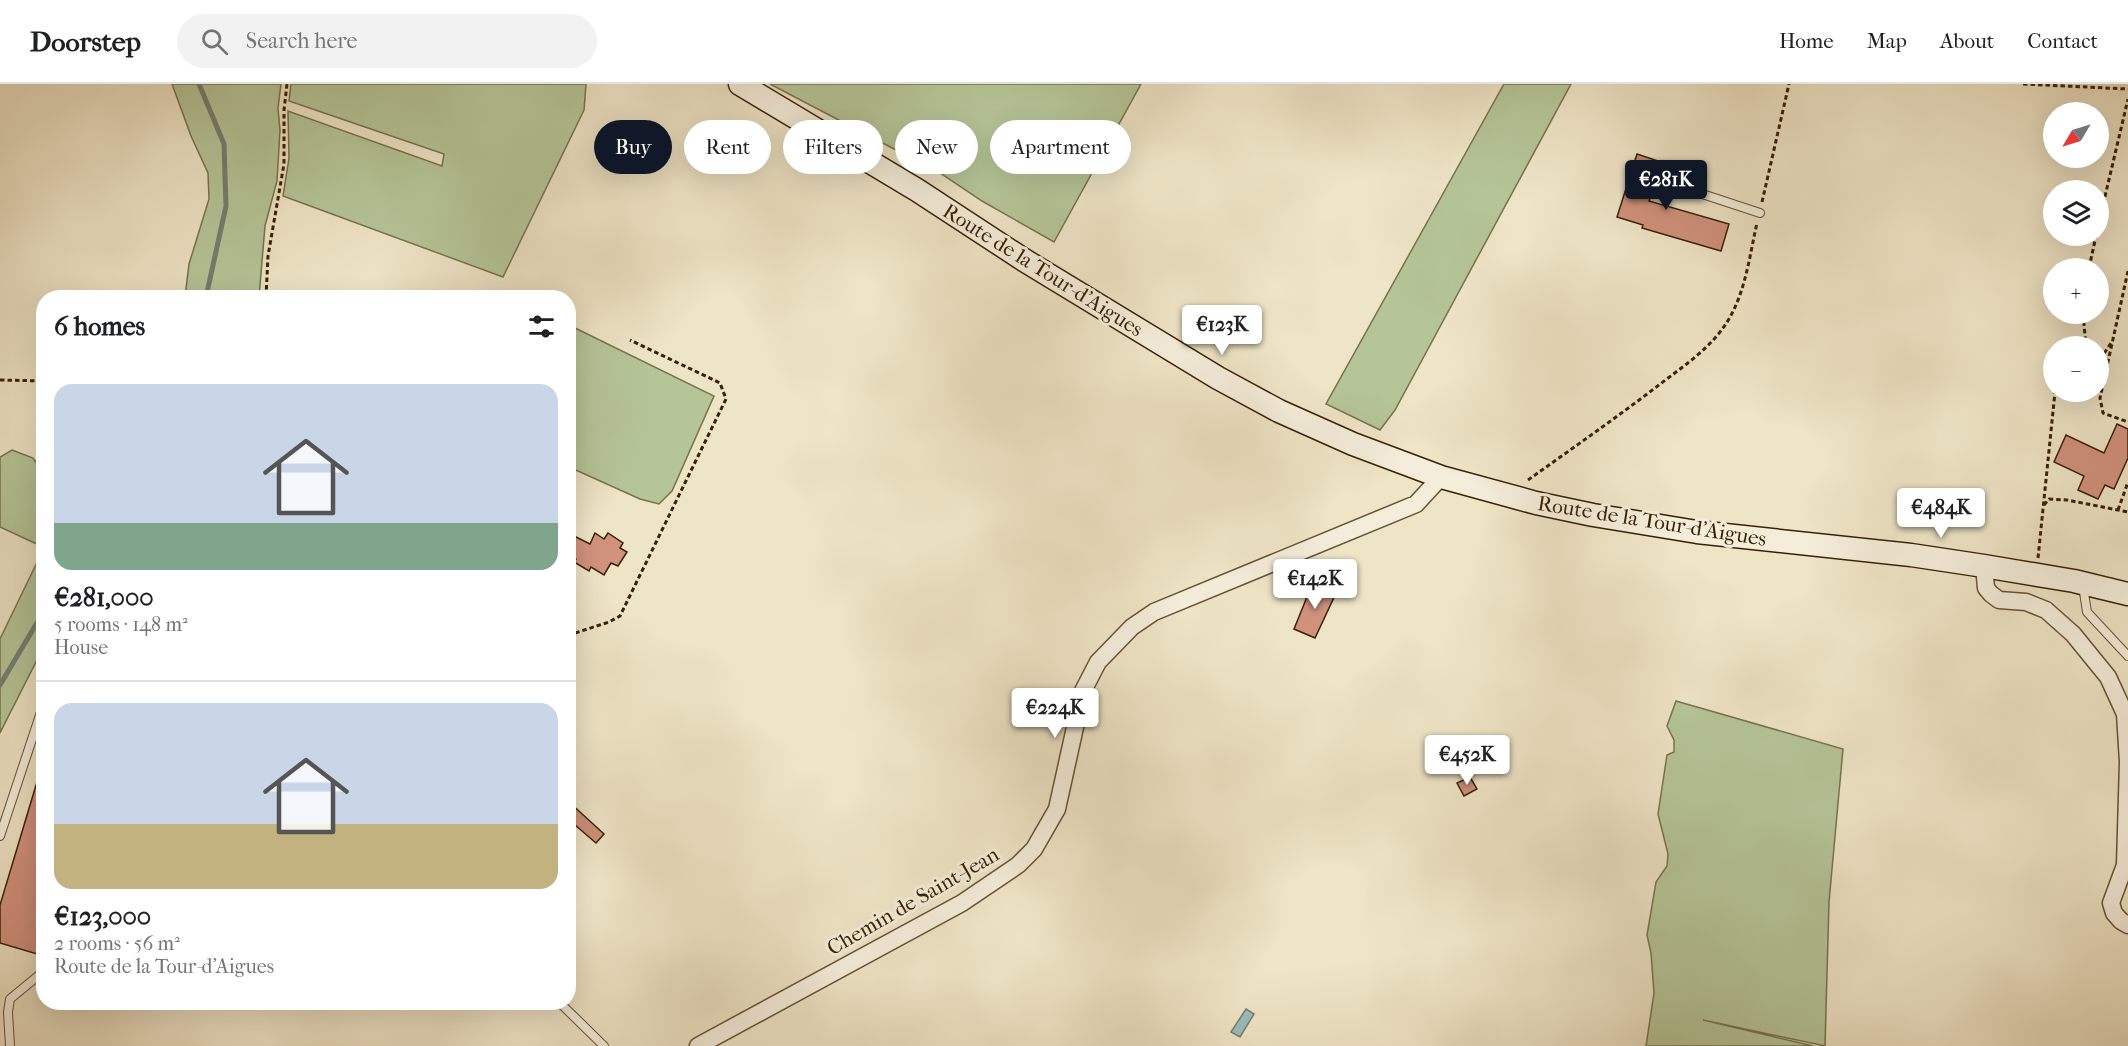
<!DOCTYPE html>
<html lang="en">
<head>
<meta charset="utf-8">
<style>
  :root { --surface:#fff; --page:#f2f2f2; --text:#202124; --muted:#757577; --line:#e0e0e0; --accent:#111827 }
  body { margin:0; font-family:"IM FELL French Canon",serif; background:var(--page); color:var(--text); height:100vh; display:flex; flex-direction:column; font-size:22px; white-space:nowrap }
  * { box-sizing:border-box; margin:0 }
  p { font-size:20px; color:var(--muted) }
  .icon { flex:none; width:33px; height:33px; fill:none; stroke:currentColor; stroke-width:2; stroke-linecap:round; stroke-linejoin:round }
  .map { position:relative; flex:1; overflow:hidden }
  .side { position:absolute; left:36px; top:206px; width:540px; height:720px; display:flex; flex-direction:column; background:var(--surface); border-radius:24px; box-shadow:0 6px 24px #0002 }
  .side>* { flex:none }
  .hud { position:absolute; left:594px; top:36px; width:570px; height:54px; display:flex; gap:12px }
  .needle { width:39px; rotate:232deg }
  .tools { position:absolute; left:2043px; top:18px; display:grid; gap:12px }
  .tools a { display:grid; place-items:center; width:66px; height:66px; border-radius:50%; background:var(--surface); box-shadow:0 6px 24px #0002; font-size:30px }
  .price { position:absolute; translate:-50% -51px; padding:0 14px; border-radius:6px; background:#fff; color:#222; font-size:20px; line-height:39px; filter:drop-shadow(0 2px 3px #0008) }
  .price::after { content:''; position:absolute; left:50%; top:36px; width:18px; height:14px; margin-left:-9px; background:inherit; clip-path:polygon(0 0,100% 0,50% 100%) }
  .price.current { background:var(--accent); color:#fff }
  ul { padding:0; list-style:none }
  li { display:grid; align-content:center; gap:12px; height:318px; padding:0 18px }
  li+li { border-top:2px solid var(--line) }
  li span { display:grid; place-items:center; height:186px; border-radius:18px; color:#555 }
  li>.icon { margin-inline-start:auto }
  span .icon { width:108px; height:108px; fill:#fffc; stroke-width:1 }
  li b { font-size:26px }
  h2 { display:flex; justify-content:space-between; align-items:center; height:72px; padding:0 18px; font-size:26px }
  .pill { padding:0 21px; border-radius:27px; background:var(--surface); box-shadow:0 6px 24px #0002; font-size:21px; line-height:54px }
  .pill.current { background:var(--accent); color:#fff }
  header { display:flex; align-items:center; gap:36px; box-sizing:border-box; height:84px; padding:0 30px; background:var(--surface); border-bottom:2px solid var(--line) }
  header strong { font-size:28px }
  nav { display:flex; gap:33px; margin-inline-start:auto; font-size:21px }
  .search { width:420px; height:54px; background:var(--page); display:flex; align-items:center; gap:15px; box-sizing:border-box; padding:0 21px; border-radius:33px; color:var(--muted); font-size:22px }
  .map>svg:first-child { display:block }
  .green { fill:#b5c598; stroke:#77744c; stroke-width:1.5 }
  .water { fill:#9cbdbd; stroke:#747f72; stroke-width:1.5 }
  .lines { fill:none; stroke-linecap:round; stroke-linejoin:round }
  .stream { stroke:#747f72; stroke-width:5 }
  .building { fill:#d0917d; stroke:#392201; stroke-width:1.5 }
  .lane-casing { stroke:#665232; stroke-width:10 }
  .street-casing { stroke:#665232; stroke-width:19 }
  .secondary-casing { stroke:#392201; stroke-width:25 }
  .path { stroke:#392201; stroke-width:3; stroke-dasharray:4.5 3; stroke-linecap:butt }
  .lane { stroke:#f4edda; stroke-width:8 }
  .street { stroke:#f4edda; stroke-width:16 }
  .secondary { stroke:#f4edda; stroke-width:22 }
  .labels { text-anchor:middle; stroke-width:6; stroke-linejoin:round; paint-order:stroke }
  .street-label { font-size:21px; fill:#392201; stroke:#f4edda }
</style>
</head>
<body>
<header>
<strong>Doorstep</strong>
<div class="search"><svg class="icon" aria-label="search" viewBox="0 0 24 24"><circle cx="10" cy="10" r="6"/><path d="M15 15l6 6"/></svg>Search here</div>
<nav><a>Home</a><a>Map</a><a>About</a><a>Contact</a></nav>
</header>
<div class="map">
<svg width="2128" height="962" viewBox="0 0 2128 962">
  <rect width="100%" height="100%" fill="#eee4c6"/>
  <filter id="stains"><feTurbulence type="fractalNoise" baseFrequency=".00333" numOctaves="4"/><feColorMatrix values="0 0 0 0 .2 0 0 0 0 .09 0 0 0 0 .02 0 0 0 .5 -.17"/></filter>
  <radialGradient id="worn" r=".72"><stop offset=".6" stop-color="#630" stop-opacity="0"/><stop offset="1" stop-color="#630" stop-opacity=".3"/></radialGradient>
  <path class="green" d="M 172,0 L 281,0 L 278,24 L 280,46 L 277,97 L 265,142 L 259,213 L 185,213 L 189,180 L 209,115 L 208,89 L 191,52 Z
    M 291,0 L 586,0 L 584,26 L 503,193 L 283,112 L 289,74 L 288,27 L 442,82 L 444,70 L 289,17 Z
    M 770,0 L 1141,0 L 1054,158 L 982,117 L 940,89 Z
    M 1504,0 L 1571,0 L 1395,326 L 1380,346 L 1326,320 Z
    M 575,244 L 714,312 L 672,407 L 659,420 L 640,415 L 569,383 L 568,260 Z
    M 12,366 L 33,374 L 43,388 L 43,463 L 0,443 L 0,373 Z
    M 43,466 L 43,564 L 0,649 L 0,555 Z
    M 1676,617 L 1843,665 L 1829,818 L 1825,962 L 1703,936 L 1813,962 L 1646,962 L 1654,909 L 1651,869 L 1647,851 L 1656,798 L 1667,782 L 1668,770 L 1658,730 L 1667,671 L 1674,668 L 1674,656 L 1667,642 Z"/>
  <path class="water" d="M 1246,925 L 1254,930 L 1240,953 L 1231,948 Z"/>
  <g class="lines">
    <path class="stream" d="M 199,0 L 224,60 L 226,122 L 206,213
      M 0,601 L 44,527"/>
  </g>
  <path class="building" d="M 1637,70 L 1661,78 L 1649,117 L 1729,140 L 1721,167 L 1642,144 L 1643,141 L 1617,133 Z
    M 2117,340 L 2128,345 L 2128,374 L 2114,405 L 2105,401 L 2098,415 L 2078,406 L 2084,392 L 2054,378 L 2066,351 L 2104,369 Z
    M 568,449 L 590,460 L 595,449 L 604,455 L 608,449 L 623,459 L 620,464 L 627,468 L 618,482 L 611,479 L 604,491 L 591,483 L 589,487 L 574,478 L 576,475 L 568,471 Z
    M 1313,498 L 1336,509 L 1315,554 L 1294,545 Z
    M 40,688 L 44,689 L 44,872 L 0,859 L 0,821 Z
    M 1470,693 L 1477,705 L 1464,712 L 1457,699 Z
    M 568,717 L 604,750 L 596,759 L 568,735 Z"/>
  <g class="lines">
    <g class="lane-casing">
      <path id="lane" d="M 1675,101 L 1760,129
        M 2083,502 L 2087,528 L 2128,572
        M 0,752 L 41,628 L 44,627
        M 559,918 L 604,962
        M 10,962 L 8,928 L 10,915 L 44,887"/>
    </g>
    <g class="street-casing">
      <path id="street" d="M 1984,482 L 1986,504 L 1991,510 L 1999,516 L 2026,518 L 2046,526 L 2073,550 L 2108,593 L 2125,630 L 2128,678 L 2125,781 L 2111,819 L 2114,829 L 2121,837 L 2128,841
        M 698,962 L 962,819 L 1018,781 L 1034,765 L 1057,725 L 1083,607 L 1098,578 L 1132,543 L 1154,528 L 1416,420 L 1441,393"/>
    </g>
    <g class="secondary-casing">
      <path id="secondary" d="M 740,0 L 917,106 L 1024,176 L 1218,294 L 1279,327 L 1353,360 L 1441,393 L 1536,419 L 1593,431 L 1697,448 L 1911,471 L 1984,482 L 2074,497 L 2128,510"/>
    </g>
    <path class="path" d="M 2023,0 L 2128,5
      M 1762,118 L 1789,0
      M 2098,142 L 2128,15
      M 2089,184 L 2096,152
      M 2128,187 L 2100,314 L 2103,329 L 2128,338
      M 266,213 L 268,172 L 284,80 L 284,26 L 287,0
      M 2083,230 L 2086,262
      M 2098,273 L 2103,271 L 2111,259
      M 0,296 L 44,297
      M 1528,396 C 1570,366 1613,336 1655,304 C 1678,286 1706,268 1723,244 C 1745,214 1749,174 1757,139
      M 2044,421 L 2049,415 L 2067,416 L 2128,428
      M 2118,426 L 2128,398
      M 2038,474 L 2055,308
      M 568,549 L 572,550 L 609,538 L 620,532 L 726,315 L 720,299 L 630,256"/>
    <use href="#lane" class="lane"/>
    <use href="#street" class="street"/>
    <use href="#secondary" class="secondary"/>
  </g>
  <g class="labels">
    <g class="street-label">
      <text transform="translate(1043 186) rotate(32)" y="7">Route de la Tour-d'Aigues</text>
      <text transform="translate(1652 437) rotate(9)" y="7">Route de la Tour-d'Aigues</text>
      <text transform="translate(913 817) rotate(-30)" y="7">Chemin de Saint-Jean</text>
    </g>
  </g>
  <rect width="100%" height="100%" filter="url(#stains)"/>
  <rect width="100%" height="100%" fill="url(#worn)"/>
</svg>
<div class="tools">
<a><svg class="needle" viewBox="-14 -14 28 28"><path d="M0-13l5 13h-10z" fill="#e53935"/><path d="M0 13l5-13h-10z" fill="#757577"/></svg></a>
<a><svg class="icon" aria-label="layers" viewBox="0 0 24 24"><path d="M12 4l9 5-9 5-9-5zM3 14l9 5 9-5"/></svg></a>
<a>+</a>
<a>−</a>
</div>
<b class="price current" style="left:1666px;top:127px">€281K</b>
<b class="price" style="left:1222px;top:272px">€123K</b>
<b class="price" style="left:1941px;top:455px">€484K</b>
<b class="price" style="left:1315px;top:526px">€142K</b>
<b class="price" style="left:1055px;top:655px">€224K</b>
<b class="price" style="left:1467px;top:702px">€452K</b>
<div class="hud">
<a class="pill current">Buy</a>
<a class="pill">Rent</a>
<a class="pill">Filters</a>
<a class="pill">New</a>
<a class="pill">Apartment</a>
</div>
<section class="side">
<h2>6 homes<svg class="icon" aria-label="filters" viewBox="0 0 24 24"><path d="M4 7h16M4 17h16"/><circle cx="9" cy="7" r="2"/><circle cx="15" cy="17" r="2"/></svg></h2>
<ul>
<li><span style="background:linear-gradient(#c9d6e8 75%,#7fa58c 0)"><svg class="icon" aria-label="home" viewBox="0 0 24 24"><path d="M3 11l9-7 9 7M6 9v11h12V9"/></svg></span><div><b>€281,000</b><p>5 rooms · 148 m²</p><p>House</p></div></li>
<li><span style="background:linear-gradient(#c9d6e8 65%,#c2b280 0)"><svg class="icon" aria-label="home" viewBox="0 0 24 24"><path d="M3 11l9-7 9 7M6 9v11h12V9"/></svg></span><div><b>€123,000</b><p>2 rooms · 56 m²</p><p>Route de la Tour-d'Aigues</p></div></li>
</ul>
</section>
</div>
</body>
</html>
